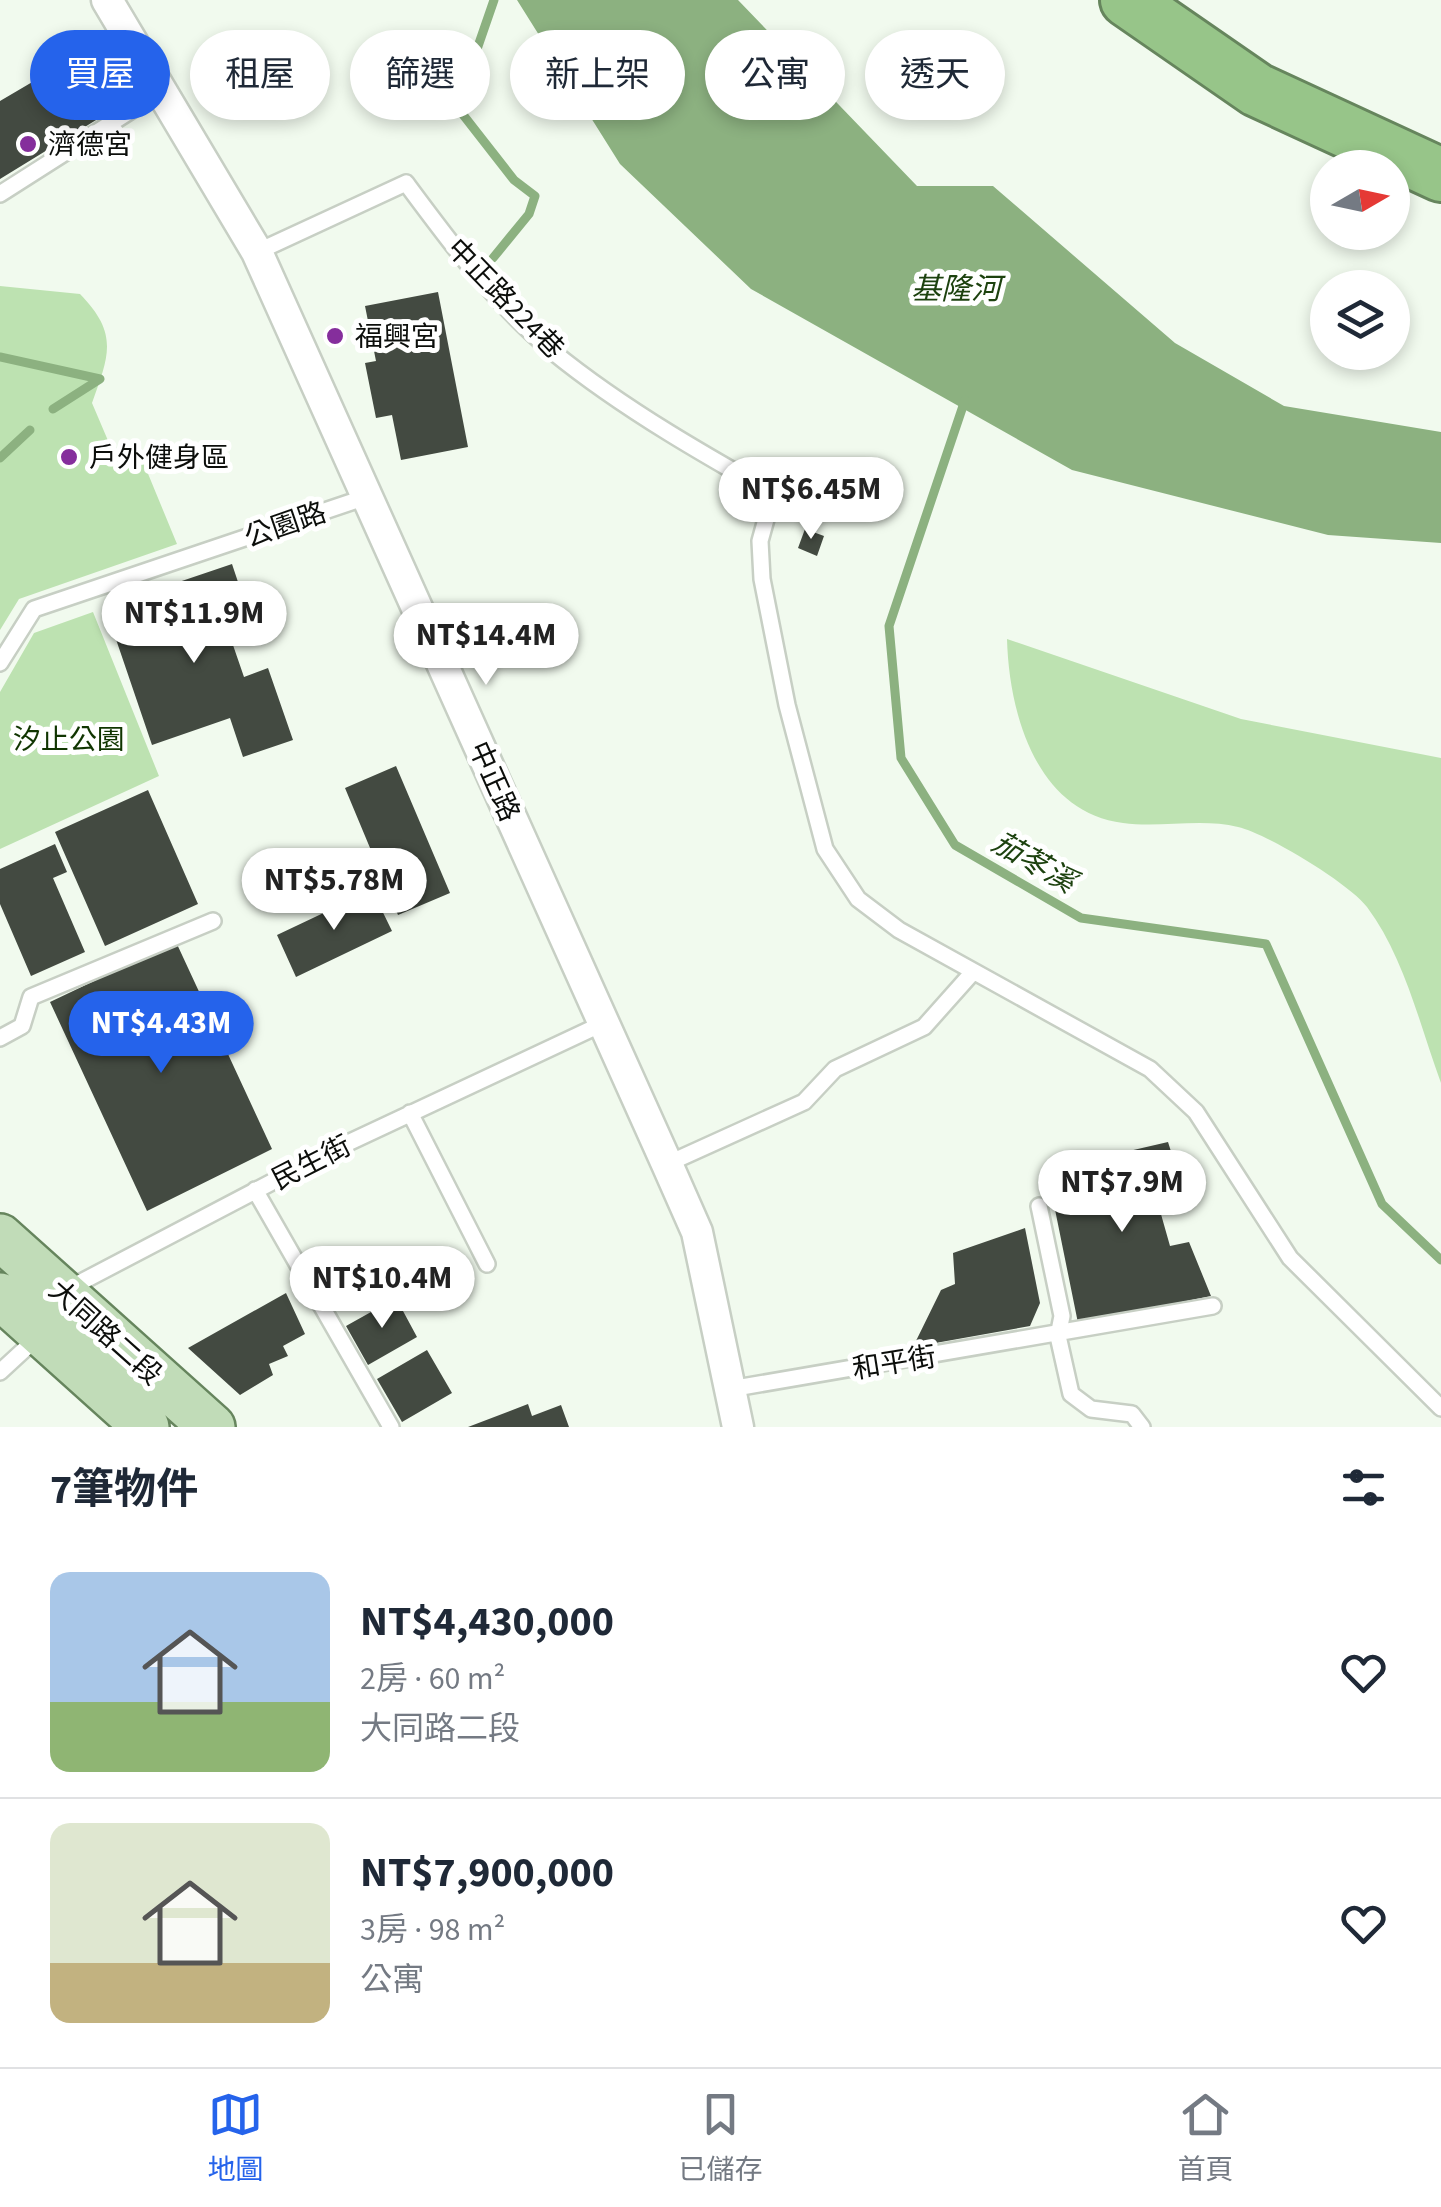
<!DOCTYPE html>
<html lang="zh-TW">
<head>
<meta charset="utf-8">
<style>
  :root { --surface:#fff; --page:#f2f2f3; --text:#1f2937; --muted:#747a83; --line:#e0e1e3; --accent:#2563eb }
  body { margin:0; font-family:"Source Sans 3","Noto Sans TC",sans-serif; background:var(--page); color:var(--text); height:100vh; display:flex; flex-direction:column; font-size:38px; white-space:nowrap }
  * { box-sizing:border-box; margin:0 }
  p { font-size:32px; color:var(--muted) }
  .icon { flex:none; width:55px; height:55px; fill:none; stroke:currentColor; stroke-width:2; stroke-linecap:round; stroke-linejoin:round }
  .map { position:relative; height:1427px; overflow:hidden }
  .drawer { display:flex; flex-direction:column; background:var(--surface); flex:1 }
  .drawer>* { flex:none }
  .banner { position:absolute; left:30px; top:30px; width:1382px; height:90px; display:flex; gap:20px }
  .needle { width:65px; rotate:81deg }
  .controls { position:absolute; left:1310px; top:150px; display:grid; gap:20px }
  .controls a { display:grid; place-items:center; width:100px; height:100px; border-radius:50%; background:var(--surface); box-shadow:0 5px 15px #0003; font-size:50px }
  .price { position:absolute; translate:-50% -85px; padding:0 22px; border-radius:35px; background:#fff; color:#222; font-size:32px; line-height:65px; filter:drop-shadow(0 2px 5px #0008) }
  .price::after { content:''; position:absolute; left:50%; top:60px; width:30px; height:22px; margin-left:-15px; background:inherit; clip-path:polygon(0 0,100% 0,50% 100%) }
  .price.on { background:var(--accent); color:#fff }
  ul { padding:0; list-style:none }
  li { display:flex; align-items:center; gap:30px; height:250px; padding:0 50px }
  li+li { border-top:2px solid var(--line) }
  li span { display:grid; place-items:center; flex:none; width:280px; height:200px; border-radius:20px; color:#555 }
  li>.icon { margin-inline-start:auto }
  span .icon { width:120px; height:120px; fill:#fffc; stroke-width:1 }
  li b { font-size:42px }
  h2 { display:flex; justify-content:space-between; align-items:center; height:120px; padding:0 50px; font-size:42px }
  .chip { padding:0 35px; border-radius:45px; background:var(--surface); box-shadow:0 5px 15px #0003; font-size:35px; line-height:90px }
  .chip.on { background:var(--accent); color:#fff }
  .tab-bar { display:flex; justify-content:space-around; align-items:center; height:140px; border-top:2px solid var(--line); background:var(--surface); font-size:28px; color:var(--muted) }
  .tab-bar a { display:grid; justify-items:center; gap:5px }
  .tab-bar .on { color:var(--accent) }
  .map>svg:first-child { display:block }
  .green { fill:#bde2b1 }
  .water { fill:#8cb180 }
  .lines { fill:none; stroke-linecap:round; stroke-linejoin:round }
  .stream { stroke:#8cb180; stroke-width:9 }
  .building { fill:#434a41 }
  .lane-casing { stroke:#c7cfc4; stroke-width:20 }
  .street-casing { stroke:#c7cfc4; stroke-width:35 }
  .primary-casing { stroke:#66855d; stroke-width:50 }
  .highway-casing { stroke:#66855d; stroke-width:58 }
  .lane { stroke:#fff; stroke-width:15 }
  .street { stroke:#fff; stroke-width:30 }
  .primary { stroke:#c1dcb8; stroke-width:45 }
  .highway { stroke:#97c589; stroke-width:52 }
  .poi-dot { fill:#852e9c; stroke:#fff; stroke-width:4 }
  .labels { text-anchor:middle; stroke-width:10; stroke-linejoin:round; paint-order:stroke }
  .poi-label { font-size:28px; fill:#0c0e0b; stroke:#fff; text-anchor:start }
  .street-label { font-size:28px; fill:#0c0e0b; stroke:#fff }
  .park-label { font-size:28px; fill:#103501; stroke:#fff }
  .water-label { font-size:30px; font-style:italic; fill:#1d420f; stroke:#fff }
</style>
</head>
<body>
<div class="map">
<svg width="1441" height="1427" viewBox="0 0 1441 1427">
  <rect width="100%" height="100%" fill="#f1faee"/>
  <path class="green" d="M 0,286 L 80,294 C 119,334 109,355 92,403 L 112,450 L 144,464 L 177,544 L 19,599 L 0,630 Z
    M 93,612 L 159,776 L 0,849 L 0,692 L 34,633 Z
    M 1007,639 L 1241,719 L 1441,758 L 1441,1083 C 1420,1026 1404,956 1367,907 C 1350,884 1266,833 1238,827 C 1202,818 1160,828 1123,823 C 1036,812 1009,713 1007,639 Z"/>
  <path class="water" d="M 517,0 L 738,0 L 917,186 L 993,186 L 1175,343 L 1284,406 L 1441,432 L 1441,543 L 1328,535 L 1072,470 L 751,289 L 620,164 Z"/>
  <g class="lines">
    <path class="stream" d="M 493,258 L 529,214 L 535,196 L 514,180 L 457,107 L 494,0
      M 0,357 L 100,379
      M 965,400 L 889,626 L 901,758 L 955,845 L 1081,918 L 1266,944 L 1382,1204 L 1441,1260
      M 53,409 L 100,379
      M 0,458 L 30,430"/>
  </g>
  <path class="building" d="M 80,54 L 114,109 L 0,179 L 0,101 Z
    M 438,292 L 468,447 L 401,460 L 392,415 L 376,418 L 365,363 L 376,361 L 365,306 Z
    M 805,529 L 824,536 L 817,556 L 798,548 Z
    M 232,564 L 238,582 L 214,590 L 244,677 L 268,668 L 293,740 L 243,757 L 230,718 L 152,745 L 105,607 Z
    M 396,766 L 450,893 L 398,915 L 345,788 Z
    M 148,790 L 198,904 L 105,946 L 55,832 Z
    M 55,844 L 67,872 L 53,878 L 85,952 L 31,976 L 0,904 L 0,869 Z
    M 372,890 L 392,931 L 296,977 L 277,935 Z
    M 176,942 L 272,1149 L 147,1211 L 50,1002 Z
    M 1168,1142 L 1182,1186 L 1155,1193 L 1170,1246 L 1189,1242 L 1211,1296 L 1078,1323 L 1047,1170 Z
    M 1025,1228 L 1040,1303 L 1030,1326 L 913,1347 L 941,1290 L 955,1284 L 953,1253 Z
    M 286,1293 L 305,1334 L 283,1346 L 288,1356 L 269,1364 L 273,1375 L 240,1395 L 188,1348 Z
    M 396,1298 L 417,1337 L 368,1365 L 346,1326 Z
    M 427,1350 L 452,1393 L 402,1422 L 377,1379 Z
    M 528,1404 L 532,1416 L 561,1405 L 569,1427 L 468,1427 Z"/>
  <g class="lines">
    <g class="lane-casing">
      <path id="lane" d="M 0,194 L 160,92
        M 257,252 L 406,183 C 449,241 496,305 552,351 C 629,414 724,466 811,515
        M 773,494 L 760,541 L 762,579 L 787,705 L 825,849 L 858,899 L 899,930 L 1150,1069 L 1196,1112 L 1290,1258 L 1441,1408
        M 0,663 L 34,609 L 369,496
        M 0,1038 L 22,1026 L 31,997 L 213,921
        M 410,1113 L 487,1264
        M 667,1164 L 804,1102 L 835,1069 L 924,1027 L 973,972
        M 255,1190 L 391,1427
        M 1039,1206 L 1062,1316 L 1058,1336 L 1071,1394 L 1091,1409 L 1132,1414 L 1142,1427
        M 66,1290 L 335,1149 L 604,1023
        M 0,1372 L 39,1336
        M 730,1389 L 1213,1306"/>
    </g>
    <g class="street-casing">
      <path id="street" d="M 107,0 L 257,252 L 667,1164 L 697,1232 L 738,1427"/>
    </g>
    <g class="primary-casing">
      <path id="primary" d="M 0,1237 L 212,1427
        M 0,1296 L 146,1427"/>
    </g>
    <g class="highway-casing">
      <path id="highway" d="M 1127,0 L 1257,90 L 1441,175"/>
    </g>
    <use href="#lane" class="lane"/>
    <use href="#street" class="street"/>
    <use href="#primary" class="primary"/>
    <use href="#highway" class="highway"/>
  </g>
  <g class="poi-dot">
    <circle cx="28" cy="144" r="10"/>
    <circle cx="335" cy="336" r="10"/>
    <circle cx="69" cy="457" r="10"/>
  </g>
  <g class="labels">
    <g class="poi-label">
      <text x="48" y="154">濟德宮</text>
      <text x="355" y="346">福興宮</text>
      <text x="89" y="467">戶外健身區</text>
    </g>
    <g class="street-label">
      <text transform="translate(506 298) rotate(46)" y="10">中正路224巷</text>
      <text transform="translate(285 524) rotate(-19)" y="10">公園路</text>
      <text transform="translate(495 781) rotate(66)" y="10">中正路</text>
      <text transform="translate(311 1162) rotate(-27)" y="10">民生街</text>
      <text transform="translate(106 1332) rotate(42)" y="10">大同路二段</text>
      <text transform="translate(894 1362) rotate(-9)" y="10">和平街</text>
    </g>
    <g class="park-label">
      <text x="69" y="749">汐止公園</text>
    </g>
    <g class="water-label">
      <text x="956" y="299">基隆河</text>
      <text transform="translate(1034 862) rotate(30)" y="10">茄苳溪</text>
    </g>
  </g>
</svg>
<div class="controls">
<a><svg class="needle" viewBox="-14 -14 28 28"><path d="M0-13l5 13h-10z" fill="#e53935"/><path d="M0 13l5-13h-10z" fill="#747a83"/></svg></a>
<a><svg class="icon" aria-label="layers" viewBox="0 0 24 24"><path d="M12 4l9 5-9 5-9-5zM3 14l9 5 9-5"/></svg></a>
</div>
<b class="price" style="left:811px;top:542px">NT$6.45M</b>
<b class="price" style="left:194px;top:666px">NT$11.9M</b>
<b class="price" style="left:486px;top:688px">NT$14.4M</b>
<b class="price" style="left:334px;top:933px">NT$5.78M</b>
<b class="price on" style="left:161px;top:1076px">NT$4.43M</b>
<b class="price" style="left:1122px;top:1235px">NT$7.9M</b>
<b class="price" style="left:382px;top:1331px">NT$10.4M</b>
<div class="banner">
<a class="chip on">買屋</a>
<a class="chip">租屋</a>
<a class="chip">篩選</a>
<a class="chip">新上架</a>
<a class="chip">公寓</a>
<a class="chip">透天</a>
</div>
</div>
<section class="drawer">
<h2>7筆物件<svg class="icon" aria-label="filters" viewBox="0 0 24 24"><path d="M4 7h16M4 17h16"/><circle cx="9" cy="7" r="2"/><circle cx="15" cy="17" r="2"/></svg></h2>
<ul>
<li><span style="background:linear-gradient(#a9c7e8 65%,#8fb573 0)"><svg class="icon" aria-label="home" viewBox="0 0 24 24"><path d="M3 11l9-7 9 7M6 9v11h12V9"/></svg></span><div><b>NT$4,430,000</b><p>2房 · 60 m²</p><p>大同路二段</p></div><svg class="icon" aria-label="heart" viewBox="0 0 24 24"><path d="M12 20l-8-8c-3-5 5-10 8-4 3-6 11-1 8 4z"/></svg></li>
<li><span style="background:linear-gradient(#dfe7d0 70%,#c2b280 0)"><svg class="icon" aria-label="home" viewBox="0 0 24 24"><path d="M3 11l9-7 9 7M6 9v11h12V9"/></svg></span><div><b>NT$7,900,000</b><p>3房 · 98 m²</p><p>公寓</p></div><svg class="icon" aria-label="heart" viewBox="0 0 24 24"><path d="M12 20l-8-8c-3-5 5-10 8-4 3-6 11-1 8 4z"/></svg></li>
</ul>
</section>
<nav class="tab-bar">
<a class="on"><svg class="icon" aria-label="map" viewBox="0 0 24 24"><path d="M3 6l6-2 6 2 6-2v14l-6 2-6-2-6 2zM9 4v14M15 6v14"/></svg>地圖</a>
<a><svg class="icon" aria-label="saved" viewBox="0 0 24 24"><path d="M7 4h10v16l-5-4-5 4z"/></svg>已儲存</a>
<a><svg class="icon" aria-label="home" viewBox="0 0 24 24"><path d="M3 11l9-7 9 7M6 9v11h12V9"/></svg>首頁</a>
</nav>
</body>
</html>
